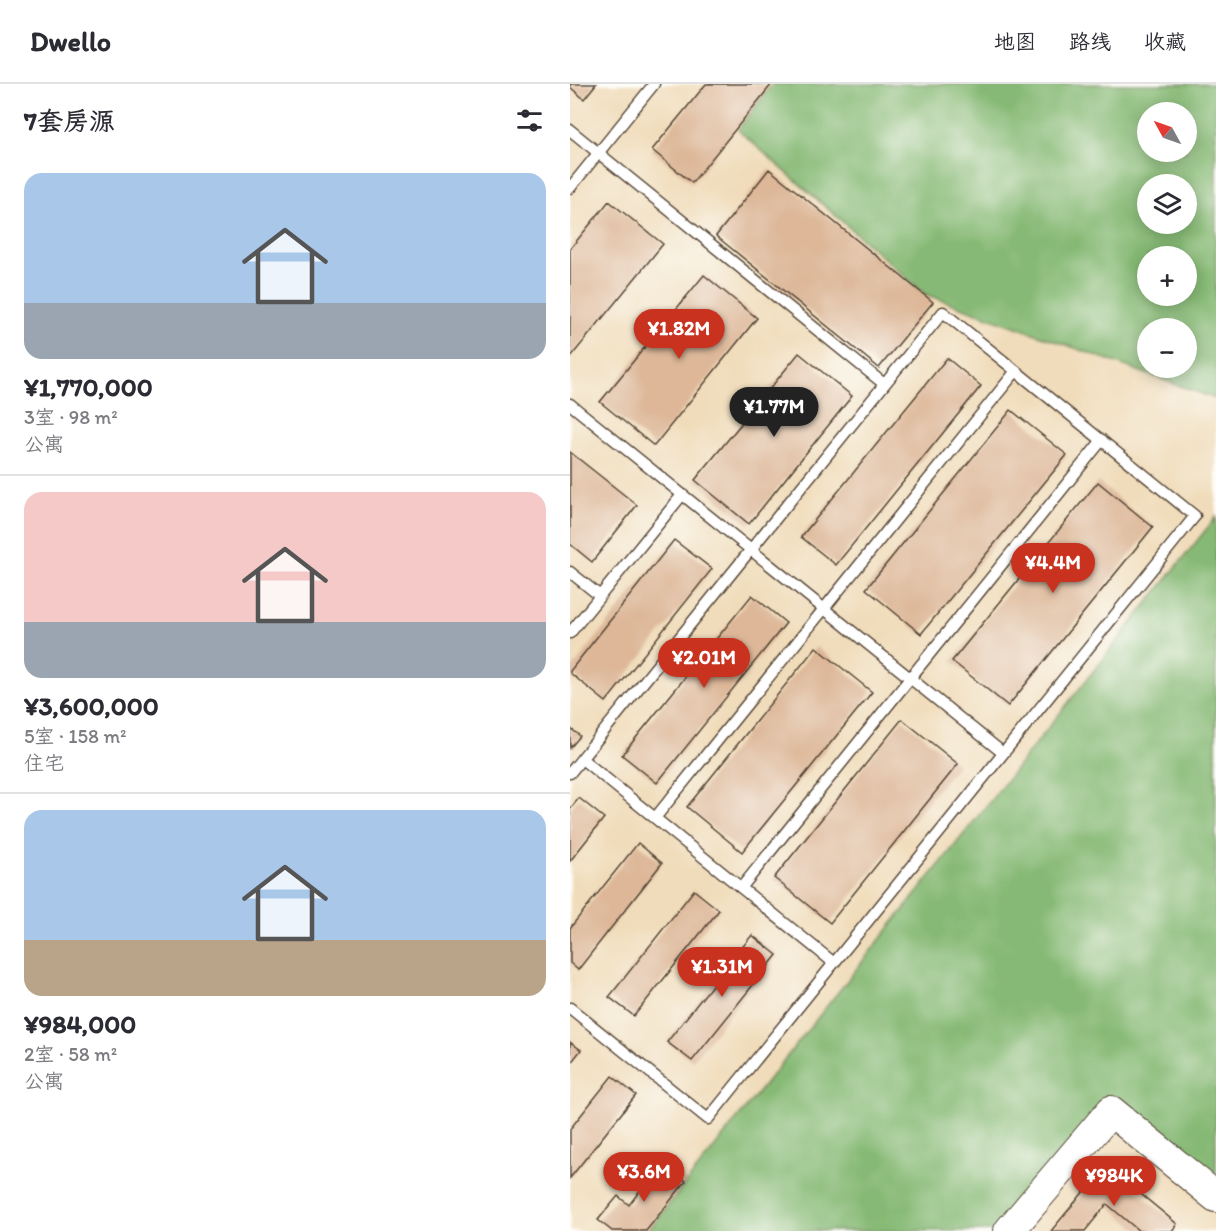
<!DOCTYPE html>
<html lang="zh">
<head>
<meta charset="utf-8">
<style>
  :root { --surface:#fff; --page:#f7f7f7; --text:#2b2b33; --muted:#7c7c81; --line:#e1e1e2; --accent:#c8321e }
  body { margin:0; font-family:Itim,"LXGW WenKai TC",sans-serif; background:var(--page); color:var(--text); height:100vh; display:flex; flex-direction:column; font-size:22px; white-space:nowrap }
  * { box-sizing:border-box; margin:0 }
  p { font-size:20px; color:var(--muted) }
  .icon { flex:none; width:33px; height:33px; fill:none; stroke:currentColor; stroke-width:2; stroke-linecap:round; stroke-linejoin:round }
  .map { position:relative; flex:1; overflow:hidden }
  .sheet { display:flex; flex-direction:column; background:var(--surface); width:570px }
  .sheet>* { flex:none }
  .needle { width:39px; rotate:310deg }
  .fabs { position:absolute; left:567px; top:18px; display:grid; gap:12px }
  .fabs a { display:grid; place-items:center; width:60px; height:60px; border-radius:50%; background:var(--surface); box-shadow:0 3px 15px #0003; font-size:30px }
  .price { position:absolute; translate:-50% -51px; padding:0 14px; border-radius:21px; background:var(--accent); color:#fff; font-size:20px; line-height:39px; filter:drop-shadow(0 2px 3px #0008) }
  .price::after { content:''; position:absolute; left:50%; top:36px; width:18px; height:14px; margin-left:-9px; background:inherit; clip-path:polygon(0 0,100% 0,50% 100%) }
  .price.selected { background:#222; color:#fff }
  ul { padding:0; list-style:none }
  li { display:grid; align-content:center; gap:12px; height:318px; padding:0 24px }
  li+li { border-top:2px solid var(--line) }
  li span { display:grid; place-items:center; height:186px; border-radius:18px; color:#555 }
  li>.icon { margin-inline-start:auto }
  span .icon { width:108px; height:108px; fill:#fffc; stroke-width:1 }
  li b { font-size:26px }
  h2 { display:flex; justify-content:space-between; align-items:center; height:72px; padding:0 24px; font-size:26px }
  header { display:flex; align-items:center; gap:36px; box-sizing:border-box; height:84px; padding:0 30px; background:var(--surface); border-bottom:2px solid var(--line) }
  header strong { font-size:28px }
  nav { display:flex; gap:33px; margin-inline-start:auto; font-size:21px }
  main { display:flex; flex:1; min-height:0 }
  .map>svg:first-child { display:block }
  .forest { fill:#86b974; stroke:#607249; stroke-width:1.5; fill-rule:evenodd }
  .building { fill:#ddb798 }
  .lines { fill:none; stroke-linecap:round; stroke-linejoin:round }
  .lane-casing { stroke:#564535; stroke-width:13 }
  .secondary-casing { stroke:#564535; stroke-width:32 }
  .lane { stroke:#fff; stroke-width:10 }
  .secondary { stroke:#fff; stroke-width:30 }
</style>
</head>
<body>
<header>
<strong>Dwello</strong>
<nav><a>地图</a><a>路线</a><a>收藏</a></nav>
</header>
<main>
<section class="sheet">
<h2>7套房源<svg class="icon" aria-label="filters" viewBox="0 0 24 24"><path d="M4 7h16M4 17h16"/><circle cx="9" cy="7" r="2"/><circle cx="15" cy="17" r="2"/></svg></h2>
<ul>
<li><span style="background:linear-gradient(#a9c7e8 70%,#9aa5b1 0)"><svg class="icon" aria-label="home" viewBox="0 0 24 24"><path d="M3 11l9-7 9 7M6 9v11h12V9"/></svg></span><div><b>¥1,770,000</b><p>3室 · 98 m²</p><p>公寓</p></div></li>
<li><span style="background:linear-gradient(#f6c9c9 70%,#9aa5b1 0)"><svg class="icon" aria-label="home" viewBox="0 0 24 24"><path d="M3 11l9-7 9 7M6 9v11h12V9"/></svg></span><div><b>¥3,600,000</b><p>5室 · 158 m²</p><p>住宅</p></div></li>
<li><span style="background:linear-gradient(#a9c7e8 70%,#b9a48a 0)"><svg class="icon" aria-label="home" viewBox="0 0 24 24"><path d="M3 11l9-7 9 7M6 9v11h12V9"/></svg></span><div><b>¥984,000</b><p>2室 · 58 m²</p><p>公寓</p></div></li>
</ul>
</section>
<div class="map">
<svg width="646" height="1147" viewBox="0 0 646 1147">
  <rect width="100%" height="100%" fill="#fdfcf7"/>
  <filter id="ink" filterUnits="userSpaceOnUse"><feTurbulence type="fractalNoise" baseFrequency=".0167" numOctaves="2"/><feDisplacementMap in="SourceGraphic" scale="12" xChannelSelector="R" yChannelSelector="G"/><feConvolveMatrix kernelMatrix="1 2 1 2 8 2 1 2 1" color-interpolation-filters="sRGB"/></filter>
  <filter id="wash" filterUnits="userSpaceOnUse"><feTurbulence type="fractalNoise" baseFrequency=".008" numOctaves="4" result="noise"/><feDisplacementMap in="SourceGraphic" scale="24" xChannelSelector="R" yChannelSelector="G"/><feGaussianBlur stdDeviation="1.35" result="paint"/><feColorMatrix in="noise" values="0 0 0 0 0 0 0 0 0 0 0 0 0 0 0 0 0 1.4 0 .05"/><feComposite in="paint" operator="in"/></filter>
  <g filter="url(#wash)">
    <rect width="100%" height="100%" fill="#f0dcba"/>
    <path class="forest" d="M 202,0 L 646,0 L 646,315 L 355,210 L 168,46 ZM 578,28 L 616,28 L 616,68 L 578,68 ZM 578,100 L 616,100 L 616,140 L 578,140 ZM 578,172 L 616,172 L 616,212 L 578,212 ZM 578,244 L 616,244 L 616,284 L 578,284 Z
      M 646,433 L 646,1112 L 541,1027 L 438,1147 L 78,1147 Z"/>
    <g id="blocks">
      <path class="building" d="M 0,0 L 26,0 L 14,15 L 0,3 Z
        M 136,0 L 202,0 L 122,99 L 82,66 Z
        M 199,85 L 363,218 L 309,284 L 146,152 Z
        M 39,117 L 93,160 L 0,274 L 0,165 Z
        M 134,191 L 187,234 L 84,362 L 30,318 Z
        M 229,269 L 282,312 L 179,440 L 125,396 Z
        M 377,274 L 411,302 L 266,481 L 231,453 Z
        M 441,326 L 497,371 L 351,550 L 296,505 Z
        M 0,368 L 67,421 L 22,478 L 0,460 Z
        M 528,398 L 583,443 L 438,622 L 382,577 Z
        M 104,456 L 142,485 L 36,618 L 0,589 L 0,587 Z
        M 182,511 L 216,539 L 87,699 L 52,671 Z
        M 246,563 L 302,608 L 172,768 L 117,723 Z
        M 332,635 L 388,680 L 260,839 L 204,794 Z
        M 0,644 L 10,652 L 0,664 Z
        M 9,714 L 34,734 L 0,777 L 0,725 Z
        M 68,759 L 92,779 L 8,886 L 0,879 L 0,844 Z
        M 124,806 L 149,826 L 64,932 L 39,913 Z
        M 182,851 L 207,871 L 122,977 L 97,958 Z
        M 0,958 L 11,966 L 0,980 Z
        M 42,992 L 66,1011 L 0,1094 L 0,1045 Z
        M 92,1078 L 116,1097 L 76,1147 L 42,1147 L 28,1136 L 48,1112 L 59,1121 Z
        M 530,1088 L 544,1088 L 607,1140 L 602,1147 L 569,1147 L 537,1120 L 515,1147 L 481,1147 Z"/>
    </g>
  </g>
  <g filter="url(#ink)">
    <use href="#blocks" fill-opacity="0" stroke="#564535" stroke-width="1.5"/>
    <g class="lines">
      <g class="lane-casing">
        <path id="lane" d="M 0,46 L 314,300
          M 0,104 L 84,0
          M 0,320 L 433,669
          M 0,488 L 30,512
          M 0,549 L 112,411
          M 12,675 L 264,879
          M 0,689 L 373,228 L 625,432 L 138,1035 L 0,924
          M 85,734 L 446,287
          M 171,804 L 532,356"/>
      </g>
      <g class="secondary-casing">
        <path id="secondary" d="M 439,1147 L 541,1027 L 646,1113"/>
      </g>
      <use href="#lane" class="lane"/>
      <use href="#secondary" class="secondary"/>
    </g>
  </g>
</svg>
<div class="fabs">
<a><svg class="needle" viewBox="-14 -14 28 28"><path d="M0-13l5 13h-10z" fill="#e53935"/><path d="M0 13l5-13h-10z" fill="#7c7c81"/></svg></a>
<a><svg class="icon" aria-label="layers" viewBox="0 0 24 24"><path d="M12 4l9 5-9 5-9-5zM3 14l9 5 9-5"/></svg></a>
<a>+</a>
<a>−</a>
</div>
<b class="price" style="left:109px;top:276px">¥1.82M</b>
<b class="price selected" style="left:204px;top:354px">¥1.77M</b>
<b class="price" style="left:483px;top:510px">¥4.4M</b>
<b class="price" style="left:134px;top:605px">¥2.01M</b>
<b class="price" style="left:152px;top:914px">¥1.31M</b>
<b class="price" style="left:74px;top:1119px">¥3.6M</b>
<b class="price" style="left:544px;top:1123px">¥984K</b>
</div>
</main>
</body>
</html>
